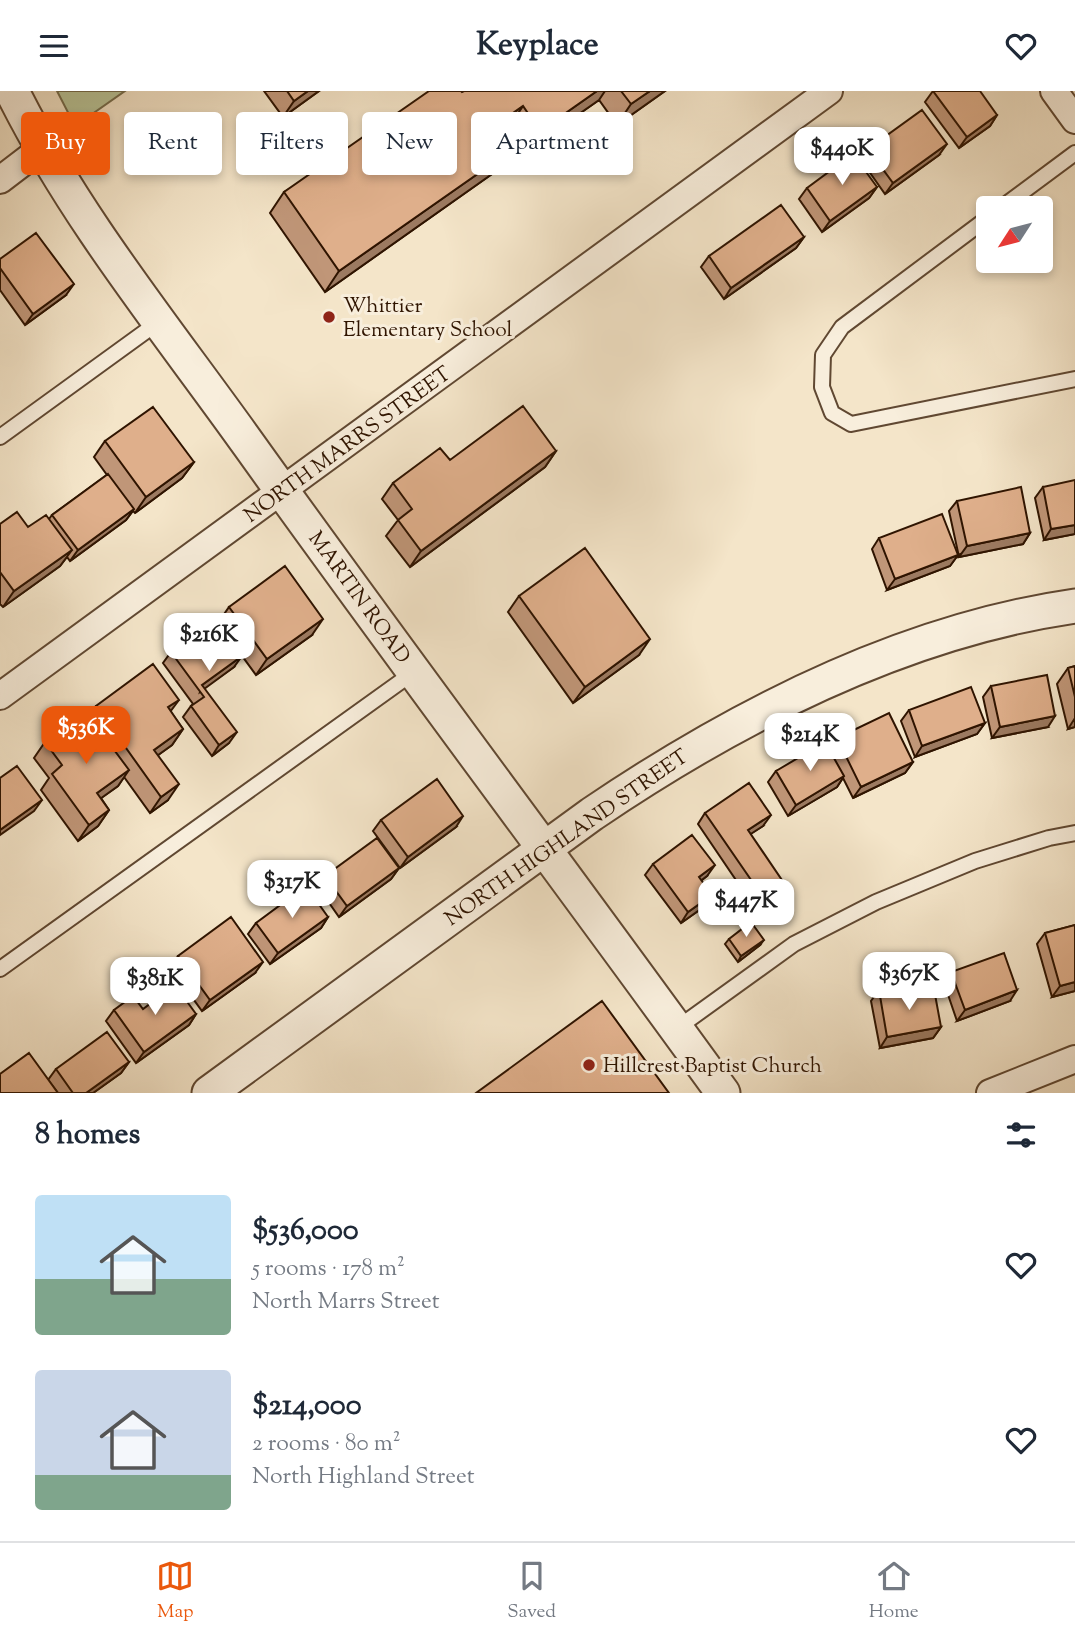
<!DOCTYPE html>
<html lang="en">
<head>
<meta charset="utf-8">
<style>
  :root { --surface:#fff; --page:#f6f6f7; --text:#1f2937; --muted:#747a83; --line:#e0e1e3; --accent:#ea580c }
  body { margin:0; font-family:"Sorts Mill Goudy",serif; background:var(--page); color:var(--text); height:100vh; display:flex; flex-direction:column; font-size:26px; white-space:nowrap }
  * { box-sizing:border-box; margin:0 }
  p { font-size:23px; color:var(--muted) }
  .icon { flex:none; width:38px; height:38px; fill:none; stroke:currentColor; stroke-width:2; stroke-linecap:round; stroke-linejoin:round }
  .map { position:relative; height:1002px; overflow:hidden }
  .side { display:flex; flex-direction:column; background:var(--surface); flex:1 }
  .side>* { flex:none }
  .banner { position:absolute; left:21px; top:21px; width:700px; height:63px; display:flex; gap:14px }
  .needle { width:46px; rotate:234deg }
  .tools { position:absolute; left:976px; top:105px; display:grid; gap:14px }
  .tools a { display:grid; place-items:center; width:77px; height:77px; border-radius:7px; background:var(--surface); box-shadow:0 4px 10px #0003; font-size:35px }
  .price { position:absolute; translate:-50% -60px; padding:0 16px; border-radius:14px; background:#fff; color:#222; font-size:23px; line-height:46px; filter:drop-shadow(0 2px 4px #0008) }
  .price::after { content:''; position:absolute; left:50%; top:42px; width:21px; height:16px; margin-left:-10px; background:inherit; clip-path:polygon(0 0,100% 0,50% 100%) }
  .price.current { background:var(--accent); color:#fff }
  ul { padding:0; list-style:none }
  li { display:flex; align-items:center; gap:21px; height:175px; padding:0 35px }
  li span { display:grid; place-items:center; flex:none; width:196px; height:140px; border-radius:7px; color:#555 }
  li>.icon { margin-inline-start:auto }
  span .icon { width:84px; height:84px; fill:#fffc; stroke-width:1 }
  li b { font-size:30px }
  h2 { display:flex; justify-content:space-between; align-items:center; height:84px; padding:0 35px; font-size:30px }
  .tag { padding:0 24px; border-radius:7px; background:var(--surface); box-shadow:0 4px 10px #0003; font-size:24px; line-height:63px }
  .tag.current { background:var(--accent); color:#fff }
  header { display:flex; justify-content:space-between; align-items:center; height:91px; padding:0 35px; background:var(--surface); font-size:32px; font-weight:700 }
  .tab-bar { display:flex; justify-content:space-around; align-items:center; height:98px; border-top:2px solid var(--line); background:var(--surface); font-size:19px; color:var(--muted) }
  .tab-bar a { display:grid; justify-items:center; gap:4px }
  .tab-bar .current { color:var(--accent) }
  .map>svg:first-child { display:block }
  .green { fill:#b9c599; stroke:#746c4c; stroke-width:2 }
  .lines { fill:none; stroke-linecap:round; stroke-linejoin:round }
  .service-casing { stroke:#604832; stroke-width:18 }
  .minor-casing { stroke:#604832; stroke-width:30 }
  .tertiary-casing { stroke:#604832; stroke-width:37 }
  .service { stroke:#f8eedc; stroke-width:14 }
  .minor { stroke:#f8eedc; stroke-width:26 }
  .tertiary { stroke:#f8eedc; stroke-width:33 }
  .wall { fill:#c09678; stroke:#2f1400; stroke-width:2 }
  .shaded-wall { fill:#9c7a61; stroke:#2f1400; stroke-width:2 }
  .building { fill:#dfaf8b; stroke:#2f1400; stroke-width:2 }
  .poi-dot { fill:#8f2418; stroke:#f8eedc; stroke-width:2.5 }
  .labels { text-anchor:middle; stroke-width:6; stroke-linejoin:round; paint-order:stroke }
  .poi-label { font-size:21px; fill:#2f1400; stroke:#f8eedc; text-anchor:start }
  .street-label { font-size:21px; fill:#2f1400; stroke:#f8eedc }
</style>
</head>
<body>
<header><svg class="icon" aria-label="menu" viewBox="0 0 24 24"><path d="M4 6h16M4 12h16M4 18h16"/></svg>Keyplace<svg class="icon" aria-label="heart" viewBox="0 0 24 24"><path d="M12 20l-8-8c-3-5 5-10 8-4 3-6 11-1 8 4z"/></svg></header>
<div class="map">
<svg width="1075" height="1002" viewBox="0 0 1075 1002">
  <rect width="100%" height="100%" fill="#f4e5c9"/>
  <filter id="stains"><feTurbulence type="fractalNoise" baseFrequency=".00286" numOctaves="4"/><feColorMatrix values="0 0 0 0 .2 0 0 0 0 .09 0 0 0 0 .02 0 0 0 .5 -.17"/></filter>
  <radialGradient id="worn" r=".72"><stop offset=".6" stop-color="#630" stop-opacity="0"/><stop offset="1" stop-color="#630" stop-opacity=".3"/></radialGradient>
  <path class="green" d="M 57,0 L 125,0 L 75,35 Z"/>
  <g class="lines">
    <g class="service-casing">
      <path id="service" d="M 1001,117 L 1075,62
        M 989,126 L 842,236 L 823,264 L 822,296 L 832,322 L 851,333 L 1075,288
        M 0,346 L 160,230
        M 0,878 L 414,581
        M 676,938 L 794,853 L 876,811 L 975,770 L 1049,747 L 1075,742"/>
    </g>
    <g class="minor-casing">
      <path id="minor" d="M 1054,0 L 1075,29
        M 0,89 L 42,57
        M 0,605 L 829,0
        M 990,1002 L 1075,968"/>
    </g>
    <g class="tertiary-casing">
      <path id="tertiary" d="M 12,0 C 75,127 167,239 249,354 C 405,572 566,785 723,1002
        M 209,1002 L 592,723 C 735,626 902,540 1075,515"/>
    </g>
    <use href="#service" class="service"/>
    <use href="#minor" class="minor"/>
    <use href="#tertiary" class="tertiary"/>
  </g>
  <path class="wall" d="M 264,0 L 319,0 L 283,26 Z
    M 463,0 L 665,0 L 617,34 L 599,9 L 526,60 L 509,36 L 494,46 L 492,83 L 325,201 L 270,122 L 284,101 L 462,1 Z
    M 933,0 L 997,24 L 990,35 L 959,57 L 925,11 Z
    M 868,58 L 939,64 L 885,103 L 861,69 Z
    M 877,96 L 869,107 L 822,141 L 799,108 L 807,97 Z
    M 804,146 L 796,157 L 724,208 L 701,176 L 709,165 Z
    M 0,168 L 66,204 L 25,234 L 0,199 Z
    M 105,350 L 194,371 L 182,387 L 135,422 L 133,420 L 126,429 L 70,470 L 67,466 L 60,475 L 3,516 L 0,513 L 0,433 L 28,436 L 49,428 L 52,424 L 107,384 L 94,366 Z
    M 556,360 L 545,376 L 410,476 L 386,445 L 398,429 L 382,408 L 393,392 L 450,369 Z
    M 1043,396 L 1075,443 L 1044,449 L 1035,407 Z
    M 957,410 L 1030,442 L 1023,453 L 959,466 L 949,420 Z
    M 879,447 L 958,464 L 950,475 L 887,499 L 872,458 Z
    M 519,505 L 639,564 L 573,612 L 508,521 Z
    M 229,516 L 312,544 L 256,584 L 218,532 Z
    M 171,561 L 234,576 L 204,597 L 229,652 L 212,665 L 183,626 L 191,615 L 193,613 L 163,572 Z
    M 1075,575 L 1075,636 L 1068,638 L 1057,593 L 1068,577 Z
    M 991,595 L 1048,636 L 992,647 L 983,606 Z
    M 96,615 L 170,620 L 183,638 L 172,654 L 158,664 L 168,709 L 150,722 L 124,686 L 118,695 L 101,707 L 109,719 L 98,735 L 78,750 L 41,699 L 49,687 L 34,667 L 45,651 L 89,624 Z
    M 909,619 L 985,632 L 977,643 L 915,666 L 901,630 Z
    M 837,647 L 913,671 L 905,682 L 853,707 L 843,687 L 837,696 L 788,725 L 768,691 L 776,680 L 834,667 L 829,658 Z
    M 705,722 L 763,735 L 750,743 L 780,809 L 759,823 L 698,733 Z
    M 381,729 L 456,736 L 400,777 L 373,740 Z
    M 653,773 L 707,785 L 702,789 L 705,815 L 681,832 L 645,784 Z
    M 399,777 L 391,788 L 339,826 L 318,796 L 325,785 Z
    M 328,826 L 321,837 L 270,873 L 248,843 L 256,832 Z
    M 1075,834 L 1075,900 L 1052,906 L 1037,853 L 1045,842 Z
    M 729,848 L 760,854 L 738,871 L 725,853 Z
    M 178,865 L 255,882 L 202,920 L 170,876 Z
    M 951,881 L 1010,910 L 957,930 L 944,892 Z
    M 879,899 L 898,905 L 941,936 L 933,947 L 880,957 L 871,910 Z
    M 143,918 L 196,923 L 189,934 L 136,972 L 106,930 L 114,919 Z
    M 129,971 L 121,982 L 93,1002 L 58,1002 L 48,989 L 56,978 Z"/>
  <path class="shaded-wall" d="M 308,0 L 319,0 L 283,26 L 294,10 Z
    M 597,0 L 605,0 L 599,9 L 526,60 L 540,40 Z
    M 650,0 L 665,0 L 617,34 L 631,13 Z
    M 523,15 L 509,36 L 475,60 L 489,39 Z
    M 997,24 L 990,35 L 959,57 L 967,46 Z
    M 947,53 L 939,64 L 885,103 L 893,92 Z
    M 506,63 L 492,83 L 325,201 L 339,180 Z
    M 877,96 L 869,107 L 822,141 L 830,130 Z
    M 804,146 L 796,157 L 724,208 L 731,197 Z
    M 74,193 L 66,204 L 25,234 L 33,223 Z
    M 556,360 L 545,376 L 410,476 L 421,460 Z
    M 194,371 L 182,387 L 135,422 L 146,406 Z
    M 134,418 L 126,429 L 70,470 L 78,459 Z
    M 1075,434 L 1075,443 L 1044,449 L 1051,438 Z
    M 1030,442 L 1023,453 L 959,466 L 967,455 Z
    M 72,459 L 60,475 L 3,516 L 14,500 Z
    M 958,464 L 950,475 L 887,499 L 895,488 Z
    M 323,528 L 312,544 L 256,584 L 267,568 Z
    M 650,548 L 639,564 L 573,612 L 585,596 Z
    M 242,565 L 234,576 L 200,601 L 202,594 Z
    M 179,609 L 167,625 L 168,616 Z
    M 1055,625 L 1048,636 L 992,647 L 1000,636 Z
    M 1075,627 L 1075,636 L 1068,638 Z
    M 985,632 L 977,643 L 915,666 L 922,655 Z
    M 183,638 L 172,654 L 143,675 L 154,659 Z
    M 237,641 L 229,652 L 212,665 L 219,654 Z
    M 913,671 L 905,682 L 853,707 L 861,696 Z
    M 129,679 L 118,695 L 86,718 L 97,702 Z
    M 844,685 L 837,696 L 788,725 L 796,714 Z
    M 179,693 L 168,709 L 150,722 L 161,706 Z
    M 42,709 L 34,720 L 0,744 L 0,739 Z
    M 109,719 L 98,735 L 78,750 L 89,734 Z
    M 771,724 L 763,735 L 740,750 L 748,739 Z
    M 463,725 L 456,736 L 400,777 L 408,766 Z
    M 715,774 L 707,785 L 691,797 L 699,786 Z
    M 399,777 L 391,788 L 339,826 L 347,815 Z
    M 788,798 L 780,809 L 759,823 L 767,812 Z
    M 712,804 L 705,815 L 681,832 L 688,821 Z
    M 328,826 L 321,837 L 270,873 L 278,862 Z
    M 764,849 L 760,854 L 738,871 L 741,865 Z
    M 263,871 L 255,882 L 202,920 L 210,909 Z
    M 1075,891 L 1075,900 L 1052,906 L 1060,895 Z
    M 1017,899 L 1010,910 L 957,930 L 965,919 Z
    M 196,923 L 189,934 L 136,972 L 144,961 Z
    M 941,936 L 933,947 L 880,957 L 887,946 Z
    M 129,971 L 121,982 L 93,1002 L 86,1002 Z"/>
  <path class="building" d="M 287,0 L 308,0 L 294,10 Z
    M 429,0 L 461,0 L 462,1 L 464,0 L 597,0 L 540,40 L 523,15 L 489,39 L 506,63 L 339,180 L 284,101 Z
    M 621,0 L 650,0 L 631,13 Z
    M 933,0 L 980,0 L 997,24 L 967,46 Z
    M 922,19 L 947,53 L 893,92 L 868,58 Z
    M 853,63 L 877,96 L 830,130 L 807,97 Z
    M 781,114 L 804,146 L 731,197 L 709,165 Z
    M 36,142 L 74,193 L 33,223 L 0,177 L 0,168 Z
    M 523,315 L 556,360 L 421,460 L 398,429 L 412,418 L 393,392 L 440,357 L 450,369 Z
    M 153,316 L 194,371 L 146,406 L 105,350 Z
    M 108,383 L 134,418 L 78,459 L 52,424 Z
    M 1075,389 L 1075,434 L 1051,438 L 1043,396 Z
    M 1021,396 L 1030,442 L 967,455 L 957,410 Z
    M 17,421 L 28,436 L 46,424 L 72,459 L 14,500 L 0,481 L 0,433 Z
    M 942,423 L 958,464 L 895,488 L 879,447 Z
    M 585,457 L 650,548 L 585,596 L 519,505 Z
    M 285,475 L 323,528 L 267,568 L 229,516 Z
    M 215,528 L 242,565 L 202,594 L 237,641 L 219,654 L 191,615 L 204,606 L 171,561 Z
    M 153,573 L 179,609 L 168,616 L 183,638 L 154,659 L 179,693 L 161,706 L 96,615 Z
    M 1075,575 L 1075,606 L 1068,577 Z
    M 1047,584 L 1055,625 L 1000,636 L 991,595 Z
    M 971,596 L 985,632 L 922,655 L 909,619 Z
    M 86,621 L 129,679 L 97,702 L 109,719 L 89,734 L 52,683 L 62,674 L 45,651 Z
    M 889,622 L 913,671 L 861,696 L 837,647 Z
    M 825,651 L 844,685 L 796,714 L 776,680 Z
    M 17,675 L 42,709 L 0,739 L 0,687 Z
    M 437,688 L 463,725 L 408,766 L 381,729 Z
    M 749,692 L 771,724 L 748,739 L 788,798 L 767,812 L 705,722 Z
    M 692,744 L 715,774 L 699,786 L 712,804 L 688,821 L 653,773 Z
    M 377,747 L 399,777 L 347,815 L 325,785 Z
    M 306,795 L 328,826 L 278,862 L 256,832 Z
    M 231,826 L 263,871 L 210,909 L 178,865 Z
    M 751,831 L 764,849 L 741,865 L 729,848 Z
    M 1075,834 L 1075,891 L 1060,895 L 1045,842 Z
    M 1004,862 L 1017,899 L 965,919 L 951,881 Z
    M 175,894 L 196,923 L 144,961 L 114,919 L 133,905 L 143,918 Z
    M 896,896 L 898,905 L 934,898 L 941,936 L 887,946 L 879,899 Z
    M 602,910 L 669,1002 L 476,1002 Z
    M 107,941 L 129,971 L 86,1002 L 73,1002 L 56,978 Z
    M 29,962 L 58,1002 L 0,1002 L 0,983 Z"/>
  <g class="poi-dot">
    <circle cx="329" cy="226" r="7"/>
    <circle cx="589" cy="974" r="7"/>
  </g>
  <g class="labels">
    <g class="poi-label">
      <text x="343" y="221">Whittier<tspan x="343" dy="24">Elementary School</tspan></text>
      <text x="603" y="981">Hillcrest Baptist Church</text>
    </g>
    <g class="street-label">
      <text transform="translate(347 353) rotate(-36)" y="7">NORTH MARRS STREET</text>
      <text transform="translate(360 506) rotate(54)" y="7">MARTIN ROAD</text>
      <text transform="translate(566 746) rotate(-35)" y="7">NORTH HIGHLAND STREET</text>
    </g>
  </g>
  <rect width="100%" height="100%" filter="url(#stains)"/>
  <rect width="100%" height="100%" fill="url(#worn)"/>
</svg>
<div class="tools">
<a><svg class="needle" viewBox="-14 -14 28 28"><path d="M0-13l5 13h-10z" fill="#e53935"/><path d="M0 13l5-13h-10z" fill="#747a83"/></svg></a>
</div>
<b class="price" style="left:842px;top:96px">$440K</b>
<b class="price" style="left:209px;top:582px">$216K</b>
<b class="price current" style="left:86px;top:675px">$536K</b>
<b class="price" style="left:810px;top:682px">$214K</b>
<b class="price" style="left:292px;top:829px">$317K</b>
<b class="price" style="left:746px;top:848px">$447K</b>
<b class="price" style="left:909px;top:921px">$367K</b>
<b class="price" style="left:155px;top:926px">$381K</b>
<div class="banner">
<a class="tag current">Buy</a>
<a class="tag">Rent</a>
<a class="tag">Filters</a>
<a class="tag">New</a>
<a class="tag">Apartment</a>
</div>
</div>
<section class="side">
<h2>8 homes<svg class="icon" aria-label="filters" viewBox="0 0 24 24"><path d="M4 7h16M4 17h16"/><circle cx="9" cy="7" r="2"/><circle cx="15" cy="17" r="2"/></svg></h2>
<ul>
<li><span style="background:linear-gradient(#bfe0f5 60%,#7fa58c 0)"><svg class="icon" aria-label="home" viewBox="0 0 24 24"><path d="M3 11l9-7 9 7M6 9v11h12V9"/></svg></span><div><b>$536,000</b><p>5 rooms · 178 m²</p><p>North Marrs Street</p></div><svg class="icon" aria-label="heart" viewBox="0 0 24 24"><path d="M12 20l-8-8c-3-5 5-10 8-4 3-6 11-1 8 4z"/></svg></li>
<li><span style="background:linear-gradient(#c9d6e8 75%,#7fa58c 0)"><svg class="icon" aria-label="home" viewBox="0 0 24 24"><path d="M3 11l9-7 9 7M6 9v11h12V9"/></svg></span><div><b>$214,000</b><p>2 rooms · 80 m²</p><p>North Highland Street</p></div><svg class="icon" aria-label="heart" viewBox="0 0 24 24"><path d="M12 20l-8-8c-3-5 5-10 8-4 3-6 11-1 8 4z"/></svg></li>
</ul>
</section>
<nav class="tab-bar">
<a class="current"><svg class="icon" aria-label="map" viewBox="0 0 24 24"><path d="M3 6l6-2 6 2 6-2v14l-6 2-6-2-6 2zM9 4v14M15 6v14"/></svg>Map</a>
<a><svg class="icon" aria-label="saved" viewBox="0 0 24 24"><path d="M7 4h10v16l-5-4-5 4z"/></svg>Saved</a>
<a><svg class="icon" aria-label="home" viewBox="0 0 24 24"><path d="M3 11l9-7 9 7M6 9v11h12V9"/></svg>Home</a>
</nav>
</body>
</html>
